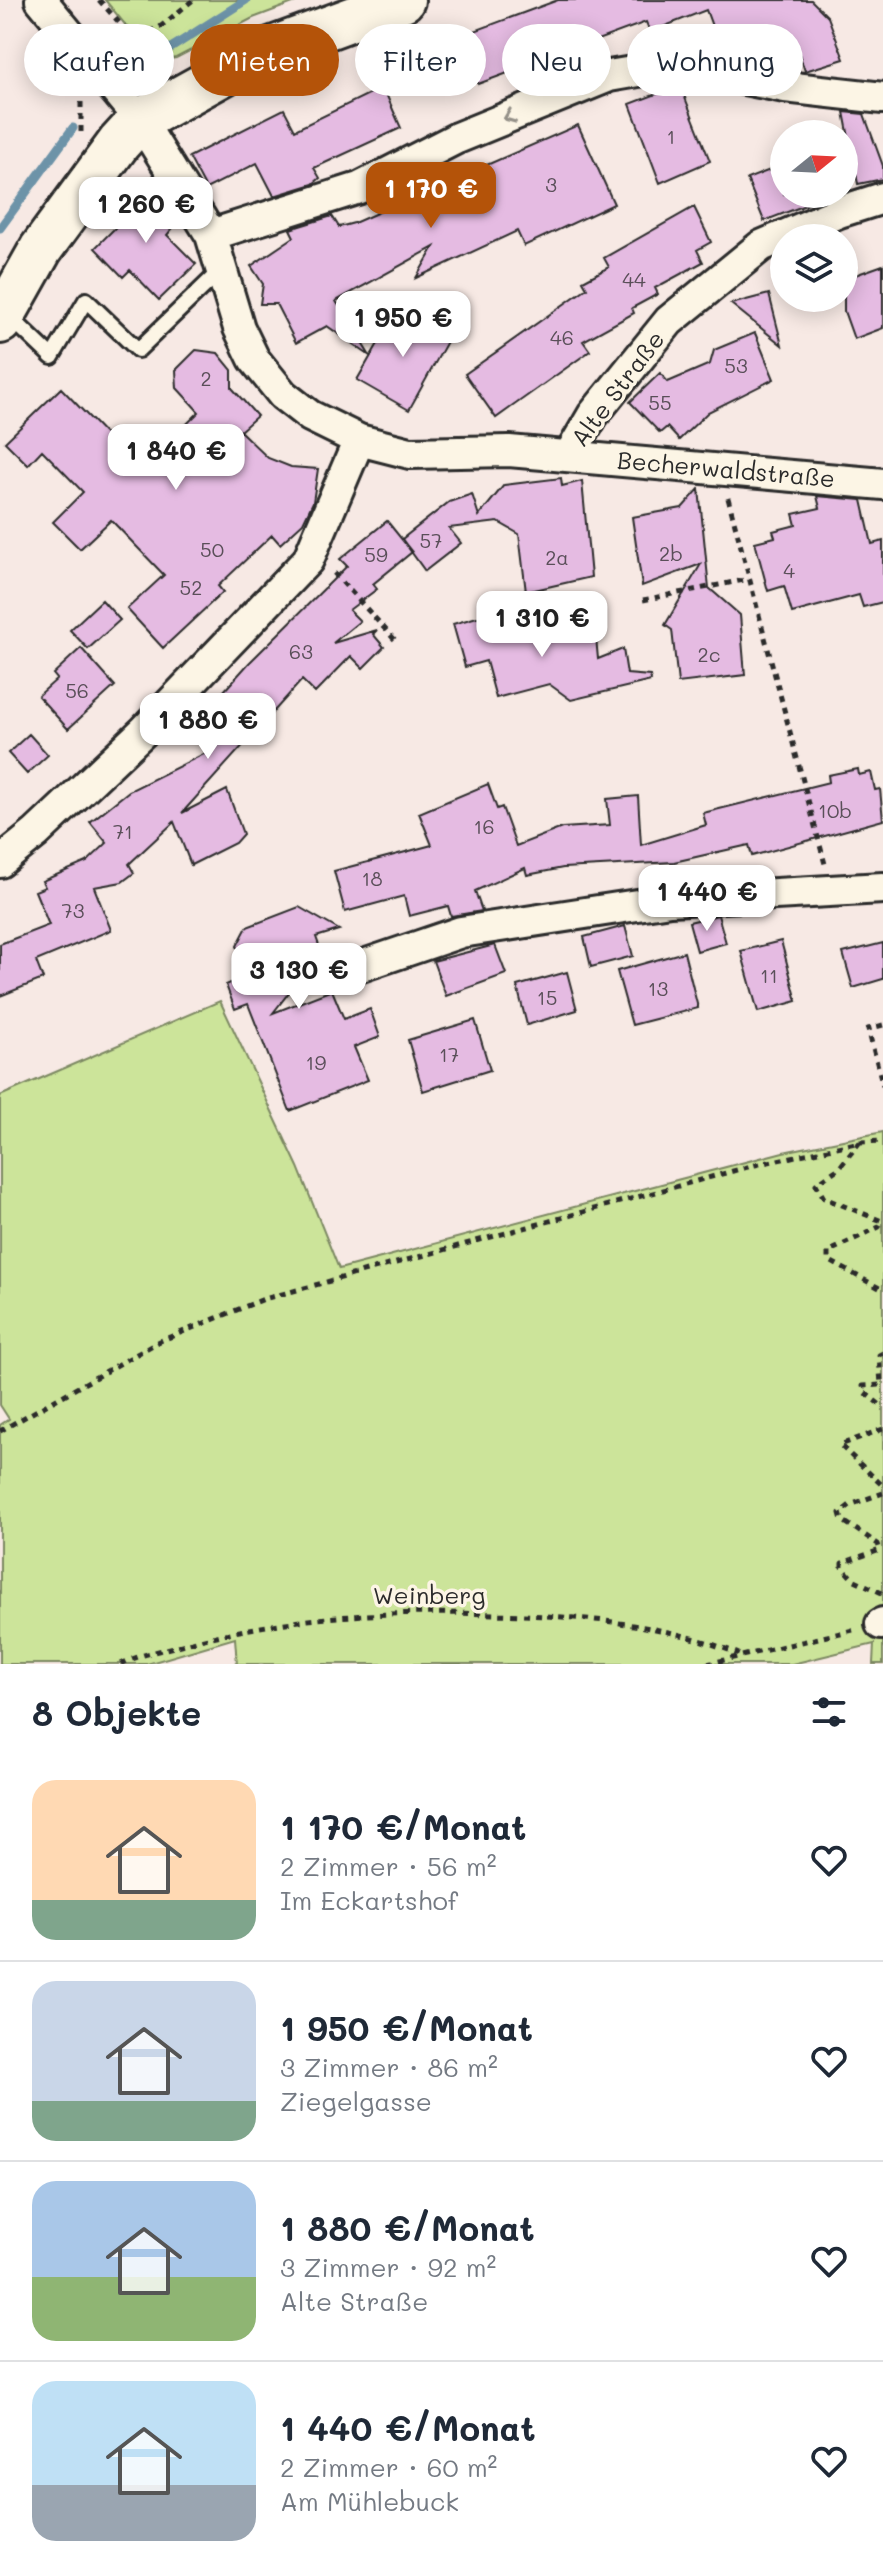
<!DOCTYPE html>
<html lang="de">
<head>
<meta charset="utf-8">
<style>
  :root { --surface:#fff; --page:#f2f2f3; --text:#1f2937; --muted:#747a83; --line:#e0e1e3; --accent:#b45309 }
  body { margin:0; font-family:Mali,sans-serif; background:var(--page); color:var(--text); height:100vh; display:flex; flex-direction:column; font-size:30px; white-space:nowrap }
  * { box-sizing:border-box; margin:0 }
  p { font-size:26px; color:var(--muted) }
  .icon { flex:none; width:44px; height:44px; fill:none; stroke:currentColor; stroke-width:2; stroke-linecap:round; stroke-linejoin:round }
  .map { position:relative; height:1664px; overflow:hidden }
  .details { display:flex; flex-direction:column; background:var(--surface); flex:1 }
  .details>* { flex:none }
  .guide { position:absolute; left:24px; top:24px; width:836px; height:72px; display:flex; gap:16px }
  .needle { width:52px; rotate:72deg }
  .fabs { position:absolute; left:770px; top:120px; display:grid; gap:16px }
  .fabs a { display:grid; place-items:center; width:88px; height:88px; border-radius:50%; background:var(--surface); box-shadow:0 4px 20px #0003; font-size:40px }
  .price { position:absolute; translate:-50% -68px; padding:0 18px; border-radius:16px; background:#fff; color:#222; font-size:26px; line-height:52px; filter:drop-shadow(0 2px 4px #0008) }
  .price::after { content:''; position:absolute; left:50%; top:48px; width:24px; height:18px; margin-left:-12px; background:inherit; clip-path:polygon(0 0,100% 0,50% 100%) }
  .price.active { background:var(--accent); color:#fff }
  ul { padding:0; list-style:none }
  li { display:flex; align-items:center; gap:24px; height:200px; padding:0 32px }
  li+li { border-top:2px solid var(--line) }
  li span { display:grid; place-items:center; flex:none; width:224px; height:160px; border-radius:24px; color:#555 }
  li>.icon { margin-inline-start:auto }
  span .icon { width:96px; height:96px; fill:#fffc; stroke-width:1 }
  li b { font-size:34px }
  h2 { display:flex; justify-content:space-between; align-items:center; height:96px; padding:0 32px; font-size:34px }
  .chip { padding:0 28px; border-radius:36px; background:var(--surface); box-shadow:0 4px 20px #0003; font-size:28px; line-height:72px }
  .chip.active { background:var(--accent); color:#fff }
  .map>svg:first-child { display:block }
  .green { fill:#cce49a; stroke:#7c8862; stroke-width:2 }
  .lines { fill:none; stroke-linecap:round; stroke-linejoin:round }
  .stream { stroke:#6d93a8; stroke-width:9 }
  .building { fill:#e5bbe2; stroke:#2b2b2b; stroke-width:2 }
  .lane-casing { stroke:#2b2b2b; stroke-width:20 }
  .street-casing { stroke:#2b2b2b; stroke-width:36 }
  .secondary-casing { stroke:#2b2b2b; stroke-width:48 }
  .path { stroke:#2b2b2b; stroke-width:5; stroke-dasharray:6 6; stroke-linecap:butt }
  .lane { stroke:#fcf5e5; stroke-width:14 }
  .street { stroke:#fcf5e5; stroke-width:30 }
  .secondary { stroke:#fcf5e5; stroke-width:42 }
  .oneway { stroke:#949088 }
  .labels { text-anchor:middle; stroke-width:7; stroke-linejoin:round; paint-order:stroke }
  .number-label { font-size:20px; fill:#5a4f59 }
  .street-label { font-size:24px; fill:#2b2b2b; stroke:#fcf5e5 }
</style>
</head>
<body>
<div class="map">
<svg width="883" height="1664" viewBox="0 0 883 1664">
  <rect width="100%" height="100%" fill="#f7e9e4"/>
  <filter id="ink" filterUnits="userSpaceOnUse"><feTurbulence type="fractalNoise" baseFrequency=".0125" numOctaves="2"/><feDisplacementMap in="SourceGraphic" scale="16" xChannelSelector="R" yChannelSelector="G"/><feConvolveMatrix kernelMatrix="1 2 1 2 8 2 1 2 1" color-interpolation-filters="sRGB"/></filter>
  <g filter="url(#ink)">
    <path class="green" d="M 105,0 L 301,0 L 253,18 L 176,58 L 151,62 L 135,54 L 137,39 Z
      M 220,1001 L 298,1167 L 339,1269 L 783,1152 L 883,1132 L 883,1664 L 873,1664 L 874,1644 L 792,1664 L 237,1664 L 235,1638 L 147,1664 L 0,1664 L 0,1425 L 9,1419 L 0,1405 L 0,1096 Z"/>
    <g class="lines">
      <path class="stream" d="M 163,53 L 246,0
        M 0,228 L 73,128"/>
    </g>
    <path class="building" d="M 558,0 L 811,0 L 828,17 L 844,59 L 805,71 L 795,42 L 746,61 L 723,56 L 706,10 L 650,32 L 646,22 L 478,84 L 461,36 Z
      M 680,85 L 710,161 L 660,183 L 630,104 Z
      M 383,87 L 401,128 L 314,168 L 320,178 L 313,184 L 274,196 L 257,163 L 206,189 L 189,157 L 284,109 L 295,130 Z
      M 844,112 L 864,114 L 883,166 L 883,179 L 858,184 Z
      M 578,125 L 614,204 L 524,246 L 517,231 L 416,278 L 434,247 L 336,301 L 370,356 L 327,326 L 296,343 L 276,304 L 260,304 L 263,284 L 251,266 L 294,237 L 290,229 L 332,216 L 339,227 L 354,223 Z
      M 770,170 L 773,178 L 784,173 L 784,194 L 829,196 L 764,221 L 747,179 Z
      M 148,185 L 168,205 L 158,215 L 172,229 L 167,235 L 196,264 L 159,300 L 130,270 L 123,277 L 95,248 L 120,223 L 115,217 Z
      M 694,207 L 711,242 L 697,250 L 703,262 L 655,288 L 658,294 L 632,308 L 634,313 L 583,341 L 590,351 L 496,418 L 465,374 L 587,288 L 583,281 L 609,267 L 604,258 Z
      M 883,265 L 883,328 L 854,339 L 844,311 L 844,279 Z
      M 769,294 L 782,345 L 731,304 Z
      M 398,309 L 449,338 L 409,410 L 357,380 Z
      M 755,333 L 774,379 L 708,412 L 679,440 L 667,427 L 660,433 L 630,402 L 660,373 L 668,382 L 710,364 L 714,350 Z
      M 196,350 L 218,353 L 232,370 L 232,388 L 257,416 L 240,431 L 268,458 L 291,467 L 318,469 L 313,502 L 303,523 L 280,544 L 272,535 L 218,586 L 223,592 L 163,648 L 127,609 L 164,575 L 111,520 L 80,549 L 53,522 L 83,492 L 42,450 L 28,465 L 5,442 L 61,388 L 140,470 L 199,412 L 177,388 L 176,370 Z
      M 561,478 L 562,486 L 582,481 L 591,577 L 526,592 L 519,534 L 498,522 L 449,528 L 461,543 L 425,571 L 402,539 L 449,502 L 472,494 L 479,516 L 504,485 Z
      M 699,489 L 709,588 L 740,615 L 745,675 L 678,683 L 672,630 L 665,625 L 701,564 L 642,586 L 632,517 L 682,508 Z
      M 817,496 L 862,500 L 872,544 L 883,541 L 883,602 L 863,607 L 859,595 L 792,613 L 784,586 L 768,591 L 755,542 L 775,537 L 773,531 L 796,525 L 793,514 L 820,508 Z
      M 387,521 L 412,552 L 373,584 L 377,589 L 349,610 L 360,621 L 333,643 L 377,630 L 373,634 L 384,647 L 363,668 L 351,656 L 315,693 L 302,680 L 182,813 L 227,790 L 243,834 L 235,843 L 191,865 L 174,822 L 129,864 L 134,873 L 122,882 L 94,887 L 111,930 L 36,961 L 43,979 L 0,996 L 0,944 L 49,925 L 35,891 L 45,887 L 42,881 L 87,862 L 107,843 L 90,822 L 129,791 L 212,750 L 189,730 L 249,663 L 347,566 L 340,559 Z
      M 102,600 L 120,620 L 88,649 L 70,630 Z
      M 477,617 L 563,632 L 595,626 L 598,659 L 623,649 L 627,674 L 650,676 L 651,681 L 571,700 L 549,684 L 496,698 L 486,661 L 465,667 L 453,624 Z
      M 81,648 L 115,686 L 68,729 L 38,696 L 57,679 L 53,674 Z
      M 29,734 L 48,755 L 27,774 L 8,753 Z
      M 858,769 L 859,775 L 871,772 L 875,790 L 880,789 L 883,820 L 752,856 L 749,845 L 674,862 L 563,868 L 527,875 L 525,868 L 475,891 L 482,911 L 451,916 L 448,906 L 409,916 L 404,896 L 345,912 L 334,871 L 432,845 L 419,813 L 488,784 L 497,809 L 502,807 L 516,846 L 562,828 L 610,825 L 607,799 L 638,796 L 641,845 L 706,825 L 703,813 L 829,782 L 828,775 Z
      M 299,907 L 339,930 L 316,937 L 321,951 L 273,1013 L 332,990 L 344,1019 L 370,1009 L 380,1037 L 354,1047 L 368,1080 L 290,1111 L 248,1004 L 235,1009 L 226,985 L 249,975 L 237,946 L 247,927 Z
      M 718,915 L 726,943 L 697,951 L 689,922 Z
      M 625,926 L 633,956 L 591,967 L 584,937 Z
      M 781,941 L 797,1001 L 758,1012 L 741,951 Z
      M 883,943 L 883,979 L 853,988 L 843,953 Z
      M 495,945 L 506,974 L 446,996 L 433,961 Z
      M 684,952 L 698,1008 L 632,1025 L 617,971 Z
      M 567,972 L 577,1010 L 527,1025 L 517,986 Z
      M 475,1020 L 490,1070 L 423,1091 L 408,1040 Z"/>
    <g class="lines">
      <g class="lane-casing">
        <path id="lane" d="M 7,314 L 52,357 L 86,300 L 138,350 L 221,270"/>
      </g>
      <g class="street-casing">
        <path id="street" d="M 41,0 L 140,120 L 211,235 L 239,328 L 254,359 L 283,395 L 310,416 L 359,440 L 410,453 L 509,451 L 883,484
          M 211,235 L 359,188 L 457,138 L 609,76 L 673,65 L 785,87 L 883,98
          M 569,456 L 593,415 L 669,321 L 761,246 L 839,212 L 883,198
          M 0,862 L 36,833 L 145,730 L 308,560 L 359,440
          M 358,967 L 461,932 L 670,900 L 883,888
          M 881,1624 L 883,1623"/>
      </g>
      <g class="secondary-casing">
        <path id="secondary" d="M 0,322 L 41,249 L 119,143 L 140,120 L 265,51 L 403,0"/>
      </g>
      <path class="path" d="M 99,0 L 133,38
        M 123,48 L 140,65 L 164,66
        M 119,51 L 133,38 L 160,27 L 193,0
        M 81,132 L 81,98
        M 728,498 L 825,864
        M 334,573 L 395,640
        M 643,600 L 749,579
        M 883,1025 L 868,1029 L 883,1086
        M 860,1142 L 839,1168 L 816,1184 L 824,1198 L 882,1221 L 879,1227 L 828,1252 L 828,1260 L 883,1290
        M 883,1353 L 879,1355 L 881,1385 L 863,1386 L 865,1393 L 883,1407
        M 883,1429 L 840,1445 L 883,1486
        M 0,1431 L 160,1341 L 264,1299 L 755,1165 L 860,1142 L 883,1141
        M 882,1593 L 853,1579 L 842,1567 L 842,1563 L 880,1550 L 878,1544 L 842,1520 L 840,1513 L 850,1505 L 883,1493
        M 121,1664 C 141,1654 164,1650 185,1644 C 291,1615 385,1611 493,1614 C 576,1616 661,1622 739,1654
        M 707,1664 L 853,1630"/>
      <use href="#lane" class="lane"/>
      <use href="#street" class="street"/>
      <use href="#secondary" class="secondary"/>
    </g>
    <defs><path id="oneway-chevron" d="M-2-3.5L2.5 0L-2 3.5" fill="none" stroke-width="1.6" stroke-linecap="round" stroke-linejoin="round" transform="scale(2)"/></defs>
    <use class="oneway" href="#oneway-chevron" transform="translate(509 117) rotate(158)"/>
  </g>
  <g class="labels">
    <g class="number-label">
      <text x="671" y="144">1</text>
      <text x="551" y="192">3</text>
      <text x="634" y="287">44</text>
      <text x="562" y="345">46</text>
      <text x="736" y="373">53</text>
      <text x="206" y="386">2</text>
      <text x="660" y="410">55</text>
      <text x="431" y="548">57</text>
      <text x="212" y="557">50</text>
      <text x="671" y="561">2b</text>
      <text x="376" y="562">59</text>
      <text x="557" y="565">2a</text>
      <text x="789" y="578">4</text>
      <text x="191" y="595">52</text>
      <text x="301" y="659">63</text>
      <text x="709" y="662">2c</text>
      <text x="77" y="698">56</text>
      <text x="835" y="818">10b</text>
      <text x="484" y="834">16</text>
      <text x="123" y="839">71</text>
      <text x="372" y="886">18</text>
      <text x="73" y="918">73</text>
      <text x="769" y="983">11</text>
      <text x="658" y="996">13</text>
      <text x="547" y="1005">15</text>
      <text x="449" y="1062">17</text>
      <text x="316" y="1070">19</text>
    </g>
    <g class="street-label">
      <text transform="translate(618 389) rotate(-53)" y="8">Alte Straße</text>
      <text transform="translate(726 470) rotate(5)" y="8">Becherwaldstraße</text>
      <text x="429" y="1604">Weinberg</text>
    </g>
  </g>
</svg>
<div class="fabs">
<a><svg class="needle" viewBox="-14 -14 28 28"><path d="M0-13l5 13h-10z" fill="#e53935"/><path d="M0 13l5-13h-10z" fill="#747a83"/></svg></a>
<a><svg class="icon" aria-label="layers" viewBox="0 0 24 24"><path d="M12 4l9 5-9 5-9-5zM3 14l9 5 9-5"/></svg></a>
</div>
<b class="price active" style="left:431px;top:230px">1 170 €</b>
<b class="price" style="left:146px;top:245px">1 260 €</b>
<b class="price" style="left:403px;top:359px">1 950 €</b>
<b class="price" style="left:176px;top:492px">1 840 €</b>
<b class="price" style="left:542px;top:659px">1 310 €</b>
<b class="price" style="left:208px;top:761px">1 880 €</b>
<b class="price" style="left:707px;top:933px">1 440 €</b>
<b class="price" style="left:299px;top:1011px">3 130 €</b>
<div class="guide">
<a class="chip">Kaufen</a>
<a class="chip active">Mieten</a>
<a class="chip">Filter</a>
<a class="chip">Neu</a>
<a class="chip">Wohnung</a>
</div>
</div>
<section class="details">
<h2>8 Objekte<svg class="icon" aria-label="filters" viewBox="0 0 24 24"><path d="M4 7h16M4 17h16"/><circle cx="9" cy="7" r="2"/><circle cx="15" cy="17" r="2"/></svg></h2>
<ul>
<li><span style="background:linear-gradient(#ffd9b3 75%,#7fa58c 0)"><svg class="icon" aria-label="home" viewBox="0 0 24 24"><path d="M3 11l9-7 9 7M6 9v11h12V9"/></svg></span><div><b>1 170 €/Monat</b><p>2 Zimmer · 56 m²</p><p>Im Eckartshof</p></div><svg class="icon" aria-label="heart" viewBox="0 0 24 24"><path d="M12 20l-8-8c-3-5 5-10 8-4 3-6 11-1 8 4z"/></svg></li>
<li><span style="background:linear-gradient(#c9d6e8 75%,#7fa58c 0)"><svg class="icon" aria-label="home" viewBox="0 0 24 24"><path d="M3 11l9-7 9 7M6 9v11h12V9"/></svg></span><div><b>1 950 €/Monat</b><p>3 Zimmer · 86 m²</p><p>Ziegelgasse</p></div><svg class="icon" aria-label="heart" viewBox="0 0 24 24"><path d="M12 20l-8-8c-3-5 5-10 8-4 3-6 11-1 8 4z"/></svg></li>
<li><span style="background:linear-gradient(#a9c7e8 60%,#8fb573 0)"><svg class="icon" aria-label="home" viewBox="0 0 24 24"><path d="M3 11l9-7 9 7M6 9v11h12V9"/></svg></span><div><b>1 880 €/Monat</b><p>3 Zimmer · 92 m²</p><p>Alte Straße</p></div><svg class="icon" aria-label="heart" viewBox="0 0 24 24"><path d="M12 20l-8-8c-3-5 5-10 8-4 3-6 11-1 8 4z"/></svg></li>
<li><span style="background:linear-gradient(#bfe0f5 65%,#9aa5b1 0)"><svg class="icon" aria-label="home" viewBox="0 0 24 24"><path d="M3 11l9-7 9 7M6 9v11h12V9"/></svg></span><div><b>1 440 €/Monat</b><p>2 Zimmer · 60 m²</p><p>Am Mühlebuck</p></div><svg class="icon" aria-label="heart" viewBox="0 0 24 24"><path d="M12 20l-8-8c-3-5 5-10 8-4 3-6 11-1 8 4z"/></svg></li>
</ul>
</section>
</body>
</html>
